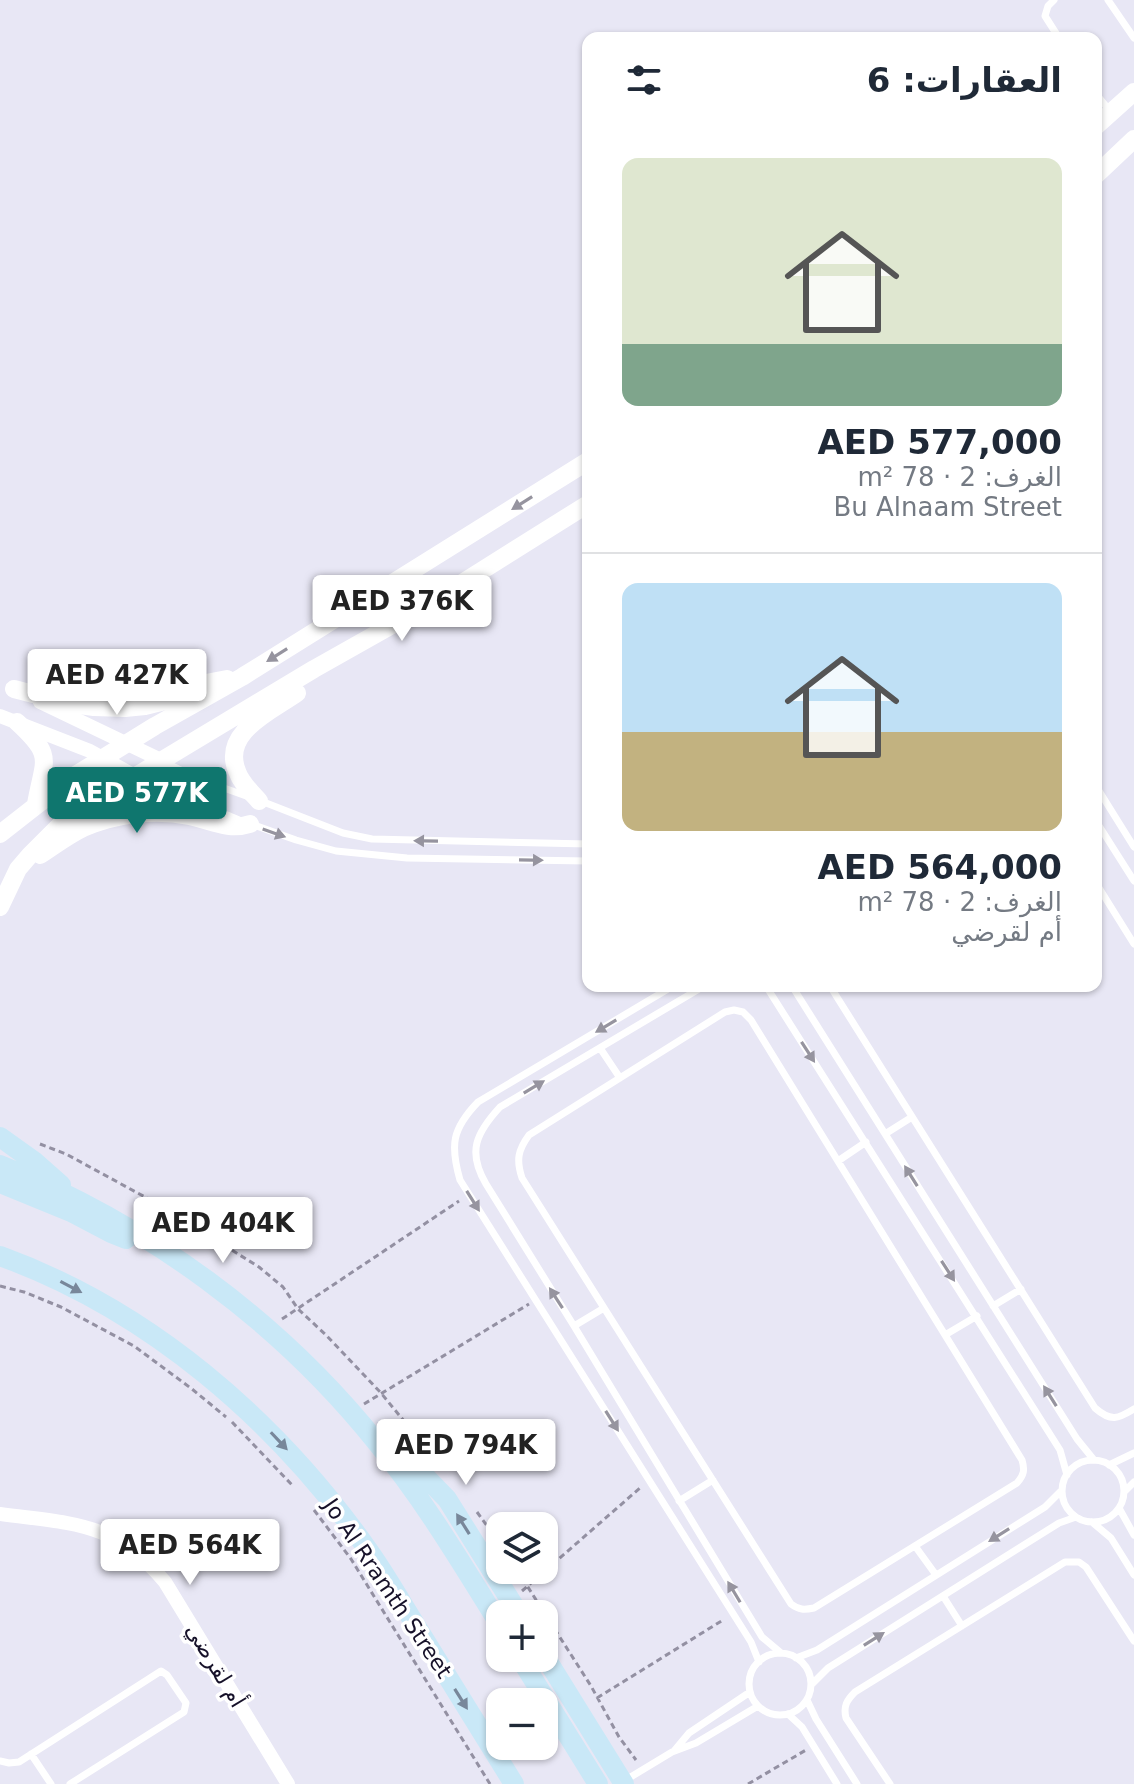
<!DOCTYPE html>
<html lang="ar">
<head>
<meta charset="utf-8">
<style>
  :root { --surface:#fff; --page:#f6f6f7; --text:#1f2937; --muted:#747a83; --line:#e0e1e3; --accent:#0f766e }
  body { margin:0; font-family:"DejaVu Sans",Cairo,sans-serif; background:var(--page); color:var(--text); direction:rtl; height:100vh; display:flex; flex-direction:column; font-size:30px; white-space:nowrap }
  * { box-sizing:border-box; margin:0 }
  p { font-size:26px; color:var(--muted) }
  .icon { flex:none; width:44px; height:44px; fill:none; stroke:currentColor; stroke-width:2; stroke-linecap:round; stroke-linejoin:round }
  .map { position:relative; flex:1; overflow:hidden; direction:ltr }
  .drawer { position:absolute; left:582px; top:32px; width:520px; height:960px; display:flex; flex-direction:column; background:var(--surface); border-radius:16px; box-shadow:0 2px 6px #0004; direction:rtl }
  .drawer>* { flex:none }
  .controls { position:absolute; left:486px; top:1512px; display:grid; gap:16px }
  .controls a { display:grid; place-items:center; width:72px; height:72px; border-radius:16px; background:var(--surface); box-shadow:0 2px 6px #0004; font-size:40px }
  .price { position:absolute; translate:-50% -68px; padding:0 18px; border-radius:8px; background:#fff; color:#222; font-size:26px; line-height:52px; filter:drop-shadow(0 2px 4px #0008) }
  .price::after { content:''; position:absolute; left:50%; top:48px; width:24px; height:18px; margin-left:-12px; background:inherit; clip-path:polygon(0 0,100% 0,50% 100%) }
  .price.selected { background:var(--accent); color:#fff }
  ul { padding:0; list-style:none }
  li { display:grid; align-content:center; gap:16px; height:424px; padding:0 40px }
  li+li { border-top:2px solid var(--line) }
  li span { display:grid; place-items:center; height:248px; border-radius:16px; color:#555 }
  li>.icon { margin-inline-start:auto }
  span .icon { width:144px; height:144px; fill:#fffc; stroke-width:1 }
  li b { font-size:34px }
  h2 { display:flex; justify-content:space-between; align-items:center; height:96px; padding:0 40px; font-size:34px }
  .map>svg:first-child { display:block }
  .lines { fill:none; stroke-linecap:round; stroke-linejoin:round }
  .path { stroke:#9390a2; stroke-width:3; stroke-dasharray:6 4; stroke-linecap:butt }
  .service { stroke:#fff; stroke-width:7 }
  .minor { stroke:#fff; stroke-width:14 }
  .tertiary { stroke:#fff; stroke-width:18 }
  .secondary { stroke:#c9e8f7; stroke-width:20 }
  .oneway { fill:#96949f }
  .oneway2 { fill:#78879a }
  .labels { text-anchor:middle; stroke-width:7; stroke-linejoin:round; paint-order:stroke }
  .street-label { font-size:22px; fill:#161129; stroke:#fff }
</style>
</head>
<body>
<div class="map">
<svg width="1134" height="1784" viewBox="0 0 1134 1784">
  <rect width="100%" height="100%" fill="#e8e7f5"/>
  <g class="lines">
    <path class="path" d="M 40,1144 L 66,1154 L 156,1203 L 259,1267 L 283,1287 L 298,1309 L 326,1335 L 381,1393 L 445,1471
      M 0,1286 L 24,1292 L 61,1307 L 134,1346 L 192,1389 L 226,1417
      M 282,1319 L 459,1201
      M 364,1404 L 529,1304
      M 232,1422 L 293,1486
      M 314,1510 L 351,1559 L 490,1784
      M 477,1512 L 500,1544
      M 517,1570 L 591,1686 L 619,1737 L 636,1760
      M 522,1591 L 640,1488
      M 597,1698 L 723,1620
      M 748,1784 L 806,1750"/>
    <path class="service" d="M 1054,0 L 1048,6 L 1045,16 L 1059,38
      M 1108,0 L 1134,38
      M 1096,94 L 1110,111
      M 164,762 L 199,779 L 249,797
      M 140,778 L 239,820
      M 1096,786 L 1134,847
      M 261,801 L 343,833 L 372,839 L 588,844
      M 1096,821 L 1134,881
      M 251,824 L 296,840 L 336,851 L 407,858 L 588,861
      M 1096,883 L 1134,944
      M 673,986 L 478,1102 C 452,1129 450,1145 460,1180 L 751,1642 L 759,1662
      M 704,986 L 500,1107 C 476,1133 467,1152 486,1184 L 574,1326 L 762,1637 L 781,1653
      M 766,986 L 1060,1450 L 1067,1475
      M 792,986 L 1077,1439 L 1094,1460
      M 830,986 L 1095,1408 C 1111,1422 1118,1419 1134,1409
      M 734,1010 L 743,1012 L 751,1020 L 1022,1460 C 1025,1470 1024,1475 1017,1483 L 814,1608 C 804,1610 799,1610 791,1604 L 522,1178 C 516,1160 518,1150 529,1135 L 725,1012 Z
      M 600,1048 L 620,1078
      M 885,1134 L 912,1117
      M 838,1161 L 866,1142
      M 993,1306 L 1021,1289
      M 574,1326 L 604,1308
      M 945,1335 L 977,1316
      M1062 1491a31 31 0 1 1 62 0a31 31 0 1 1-62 0Z
      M 1109,1465 L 1134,1453
      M 1124,1492 L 1134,1482
      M 679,1501 L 713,1480
      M 1119,1508 L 1134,1535
      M 1092,1522 L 1111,1538 L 1134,1575
      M 915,1546 L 936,1575
      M 943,1596 L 962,1626
      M749 1684a31 31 0 1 1 62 0a31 31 0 1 1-62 0Z
      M 796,1658 L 817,1650 L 1045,1507 L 1062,1490
      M 811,1685 L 828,1668 L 1059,1523 L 1076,1517
      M 807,1700 L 816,1719 L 857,1784
      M 788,1714 L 802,1727 L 837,1784
      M 674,1751 L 689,1733 L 750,1692
      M 31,1754 L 51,1784
      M 0,1761 L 9,1763 L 19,1762 L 161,1671 L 167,1675 L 186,1703 L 184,1712 L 70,1784
      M 624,1781 L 672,1752 L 696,1743 L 758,1706
      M 890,1784 L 846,1718 C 843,1706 847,1700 855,1692 L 1065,1562 L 1079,1562 L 1086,1567 L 1134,1641"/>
    <path class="minor" d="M 40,702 L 161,760
      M 0,716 L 90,751 L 135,776
      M 0,1514 C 74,1524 114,1521 165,1582 L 288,1784"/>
    <path class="tertiary" d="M 1096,126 L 1134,92
      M 1096,175 L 1134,139
      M 14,689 L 72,704 L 94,707 L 125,708 L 145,706 L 161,702 L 206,683 L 227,679
      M 17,722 C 55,757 44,758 36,804
      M 259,801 C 251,792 241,783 237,771 C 221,732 272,711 297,693
      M 0,834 L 74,776 L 155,726 L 242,677 L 588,461
      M 40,855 C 54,846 68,835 83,828 C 116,814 154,809 189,816 C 210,820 228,831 250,824
      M 0,907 L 18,869 L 30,855 L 59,826 L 106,794 L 314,669 L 424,607 L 588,504"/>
    <path class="secondary" d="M 0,1137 L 35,1162 L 61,1185
      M 0,1165 C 147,1224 279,1320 378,1444 C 424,1500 462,1564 500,1625
      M 0,1183 L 71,1212 L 111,1233 L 126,1239
      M 0,1256 C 149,1310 275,1419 366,1547 C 385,1573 401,1602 418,1629 C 450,1681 482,1732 514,1784
      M 388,1443 L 415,1466 L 447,1499 L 519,1614
      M 544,1655 L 624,1784
      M 520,1658 L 598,1784"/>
  </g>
  <defs><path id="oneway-solid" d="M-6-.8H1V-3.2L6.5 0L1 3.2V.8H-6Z" transform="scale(2)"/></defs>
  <g class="oneway">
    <use href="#oneway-solid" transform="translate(522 503) rotate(148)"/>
    <use href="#oneway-solid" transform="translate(277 655) rotate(148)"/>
    <use href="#oneway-solid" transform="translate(274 833) rotate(19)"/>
    <use href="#oneway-solid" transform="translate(426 841) rotate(-179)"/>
    <use href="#oneway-solid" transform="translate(531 860) rotate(1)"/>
    <use href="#oneway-solid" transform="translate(606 1026) rotate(149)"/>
    <use href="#oneway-solid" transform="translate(808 1052) rotate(57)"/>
    <use href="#oneway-solid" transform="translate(534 1087) rotate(-31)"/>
    <use href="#oneway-solid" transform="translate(911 1176) rotate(-122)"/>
    <use href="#oneway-solid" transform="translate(473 1201) rotate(58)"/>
    <use href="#oneway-solid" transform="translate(948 1271) rotate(57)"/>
    <use href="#oneway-solid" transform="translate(556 1298) rotate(-123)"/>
    <use href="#oneway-solid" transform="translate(1050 1396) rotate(-122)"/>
    <use href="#oneway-solid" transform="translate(612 1421) rotate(58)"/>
    <use href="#oneway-solid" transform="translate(999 1535) rotate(148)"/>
    <use href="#oneway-solid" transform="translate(734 1592) rotate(-121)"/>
    <use href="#oneway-solid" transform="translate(874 1639) rotate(-32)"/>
  </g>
  <g class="oneway2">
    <use href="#oneway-solid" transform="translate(71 1287) rotate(28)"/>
    <use href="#oneway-solid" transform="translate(279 1441) rotate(47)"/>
    <use href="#oneway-solid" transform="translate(463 1524) rotate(-122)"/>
    <use href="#oneway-solid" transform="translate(461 1699) rotate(58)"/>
  </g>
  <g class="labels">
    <g class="street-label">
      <text transform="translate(388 1588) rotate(56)" y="8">Jo Al Rramth Street</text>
      <text transform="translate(216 1665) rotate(59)" y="8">أم لقرضي</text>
    </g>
  </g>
</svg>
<div class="controls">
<a><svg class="icon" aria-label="layers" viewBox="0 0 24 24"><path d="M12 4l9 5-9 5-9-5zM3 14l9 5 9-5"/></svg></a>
<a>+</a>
<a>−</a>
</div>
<b class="price" style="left:402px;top:643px">AED 376K</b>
<b class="price" style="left:117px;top:717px">AED 427K</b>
<b class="price selected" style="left:137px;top:835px">AED 577K</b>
<b class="price" style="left:223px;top:1265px">AED 404K</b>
<b class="price" style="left:466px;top:1487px">AED 794K</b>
<b class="price" style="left:190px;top:1587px">AED 564K</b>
<section class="drawer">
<h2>العقارات: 6<svg class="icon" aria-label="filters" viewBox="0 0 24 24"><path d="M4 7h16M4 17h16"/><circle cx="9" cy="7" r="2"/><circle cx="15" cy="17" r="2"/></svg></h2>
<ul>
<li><span style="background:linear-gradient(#dfe7d0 75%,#7fa58c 0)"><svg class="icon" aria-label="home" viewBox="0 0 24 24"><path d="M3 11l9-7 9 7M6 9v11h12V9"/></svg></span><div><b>AED 577,000</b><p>الغرف: 2 · 78 m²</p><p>Bu Alnaam Street</p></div></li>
<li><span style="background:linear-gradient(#bfe0f5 60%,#c2b280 0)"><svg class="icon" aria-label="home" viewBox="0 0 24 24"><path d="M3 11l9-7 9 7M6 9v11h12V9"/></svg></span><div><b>AED 564,000</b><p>الغرف: 2 · 78 m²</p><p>أم لقرضي</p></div></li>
</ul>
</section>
</div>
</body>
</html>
